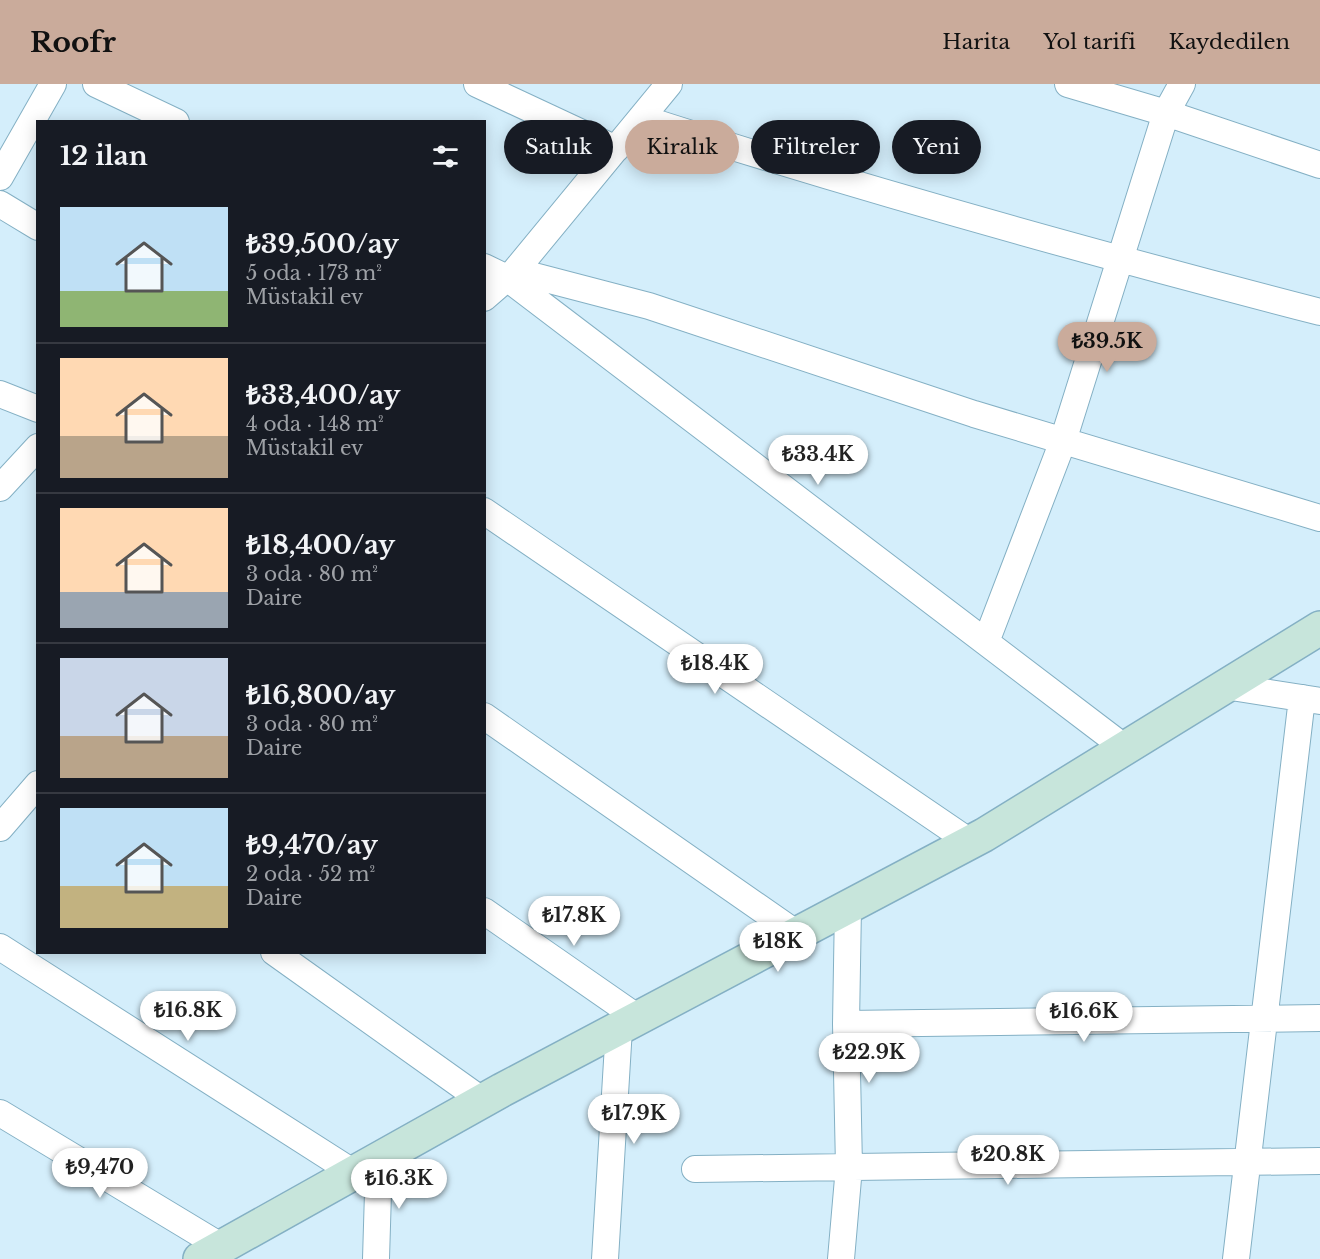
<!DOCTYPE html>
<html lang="tr">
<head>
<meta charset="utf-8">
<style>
  :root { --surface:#171b24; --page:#20242c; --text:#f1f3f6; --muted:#9ea1a6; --line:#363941; --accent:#caab9b }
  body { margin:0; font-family:"Libre Baskerville",serif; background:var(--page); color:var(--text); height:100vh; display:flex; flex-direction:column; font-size:22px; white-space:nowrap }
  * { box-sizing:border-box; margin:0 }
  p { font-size:20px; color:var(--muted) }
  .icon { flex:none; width:33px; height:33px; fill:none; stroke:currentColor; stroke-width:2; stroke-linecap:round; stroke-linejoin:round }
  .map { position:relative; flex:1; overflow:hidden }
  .drawer { position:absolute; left:36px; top:36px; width:450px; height:834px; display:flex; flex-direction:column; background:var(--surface); border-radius:0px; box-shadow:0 3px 15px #0003 }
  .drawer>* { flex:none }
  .banner { position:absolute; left:504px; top:36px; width:570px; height:54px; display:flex; gap:12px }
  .price { position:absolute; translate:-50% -51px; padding:0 14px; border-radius:21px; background:#fff; color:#222; font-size:20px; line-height:39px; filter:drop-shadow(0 2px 3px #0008) }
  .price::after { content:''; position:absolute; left:50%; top:36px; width:18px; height:14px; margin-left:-9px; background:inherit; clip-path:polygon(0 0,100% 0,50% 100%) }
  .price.on { background:var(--accent); color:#111 }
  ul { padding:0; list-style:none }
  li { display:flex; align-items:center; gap:18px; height:150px; padding:0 24px }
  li+li { border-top:2px solid var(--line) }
  li span { display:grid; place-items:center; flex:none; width:168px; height:120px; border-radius:0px; color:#555 }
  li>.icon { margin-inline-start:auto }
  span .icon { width:72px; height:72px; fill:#fffc; stroke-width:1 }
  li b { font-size:26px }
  h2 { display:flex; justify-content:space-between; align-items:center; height:72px; padding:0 24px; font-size:26px }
  .tag { padding:0 21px; border-radius:27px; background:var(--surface); box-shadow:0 3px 15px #0003; font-size:21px; line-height:54px }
  .tag.on { background:var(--accent); color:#111 }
  header { display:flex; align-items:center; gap:36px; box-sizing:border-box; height:84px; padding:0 30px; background:var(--accent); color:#111 }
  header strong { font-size:28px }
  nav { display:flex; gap:33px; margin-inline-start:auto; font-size:21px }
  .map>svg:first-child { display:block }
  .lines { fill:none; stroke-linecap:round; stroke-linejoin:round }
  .minor-casing { stroke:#84b0c4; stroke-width:28 }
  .secondary-casing { stroke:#84b0c4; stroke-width:36 }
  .minor { stroke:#fff; stroke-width:26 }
  .secondary { stroke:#c7e5db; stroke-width:33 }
</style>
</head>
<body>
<header>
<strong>Roofr</strong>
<nav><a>Harita</a><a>Yol tarifi</a><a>Kaydedilen</a></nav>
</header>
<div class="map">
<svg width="1320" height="1175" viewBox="0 0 1320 1175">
  <rect width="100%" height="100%" fill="#d4eefb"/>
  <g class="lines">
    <g class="minor-casing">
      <path id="minor" d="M 96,0 L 176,38
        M 477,0 L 616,65
        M 1068,0 L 1166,29 L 1320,81
        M 641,34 C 865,106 1092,169 1320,228
        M 0,93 L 53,0
        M 0,120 L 38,143
        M 484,183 L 507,194 L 1125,664
        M 515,187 L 649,222 L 974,330 L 1320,434
        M 484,214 L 515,187 L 669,0
        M 0,310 L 38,325
        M 0,404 L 38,363
        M 484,427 L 970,758
        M 986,558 L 1063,357 L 1166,29 L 1182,0
        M 1225,602 L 1320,617
        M 484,632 L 797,850
        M 0,744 L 38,700
        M 484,827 L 638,934
        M 0,863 L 354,1089
        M 274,868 L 483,1017
        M 846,940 L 1320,934
        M 0,1029 L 222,1163
        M 695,1085 L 1320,1077
        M 376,1175 L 379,1075
        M 605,1175 L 619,944
        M 841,1175 L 849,1083 L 846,940 L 848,823
        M 1236,1175 L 1302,614"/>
    </g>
    <g class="secondary-casing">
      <path id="secondary" d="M 200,1175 L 502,1006 L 984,751 L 1320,544"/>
    </g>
    <use href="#minor" class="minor"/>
    <use href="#secondary" class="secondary"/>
  </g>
</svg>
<b class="price on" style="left:1107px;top:289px">₺39.5K</b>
<b class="price" style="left:818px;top:402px">₺33.4K</b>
<b class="price" style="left:715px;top:611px">₺18.4K</b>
<b class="price" style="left:574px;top:863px">₺17.8K</b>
<b class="price" style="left:778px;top:889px">₺18K</b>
<b class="price" style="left:188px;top:958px">₺16.8K</b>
<b class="price" style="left:1084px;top:959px">₺16.6K</b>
<b class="price" style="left:869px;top:1000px">₺22.9K</b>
<b class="price" style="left:634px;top:1061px">₺17.9K</b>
<b class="price" style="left:1008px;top:1102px">₺20.8K</b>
<b class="price" style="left:100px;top:1115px">₺9,470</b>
<b class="price" style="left:399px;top:1126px">₺16.3K</b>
<div class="banner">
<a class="tag">Satılık</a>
<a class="tag on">Kiralık</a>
<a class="tag">Filtreler</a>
<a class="tag">Yeni</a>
</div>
<section class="drawer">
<h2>12 ilan<svg class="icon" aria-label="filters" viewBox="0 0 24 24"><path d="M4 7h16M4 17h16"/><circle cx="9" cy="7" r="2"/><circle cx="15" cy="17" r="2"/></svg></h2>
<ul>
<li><span style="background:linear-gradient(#bfe0f5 70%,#8fb573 0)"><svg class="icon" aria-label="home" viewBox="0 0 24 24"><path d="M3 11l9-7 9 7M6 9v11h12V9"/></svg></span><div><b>₺39,500/ay</b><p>5 oda · 173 m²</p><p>Müstakil ev</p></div></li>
<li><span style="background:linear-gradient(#ffd9b3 65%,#b9a48a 0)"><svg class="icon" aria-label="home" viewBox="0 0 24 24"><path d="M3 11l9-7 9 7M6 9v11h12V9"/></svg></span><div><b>₺33,400/ay</b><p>4 oda · 148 m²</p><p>Müstakil ev</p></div></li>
<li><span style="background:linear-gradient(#ffd9b3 70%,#9aa5b1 0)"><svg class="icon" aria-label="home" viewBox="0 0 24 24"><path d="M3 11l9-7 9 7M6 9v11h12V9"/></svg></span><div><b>₺18,400/ay</b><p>3 oda · 80 m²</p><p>Daire</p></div></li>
<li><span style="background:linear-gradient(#c9d6e8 65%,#b9a48a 0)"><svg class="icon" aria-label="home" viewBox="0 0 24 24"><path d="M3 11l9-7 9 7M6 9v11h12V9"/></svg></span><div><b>₺16,800/ay</b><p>3 oda · 80 m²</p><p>Daire</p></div></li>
<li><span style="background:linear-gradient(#bfe0f5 65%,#c2b280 0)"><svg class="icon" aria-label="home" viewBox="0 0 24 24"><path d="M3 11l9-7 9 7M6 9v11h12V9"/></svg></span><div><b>₺9,470/ay</b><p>2 oda · 52 m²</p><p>Daire</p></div></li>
</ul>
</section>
</div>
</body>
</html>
